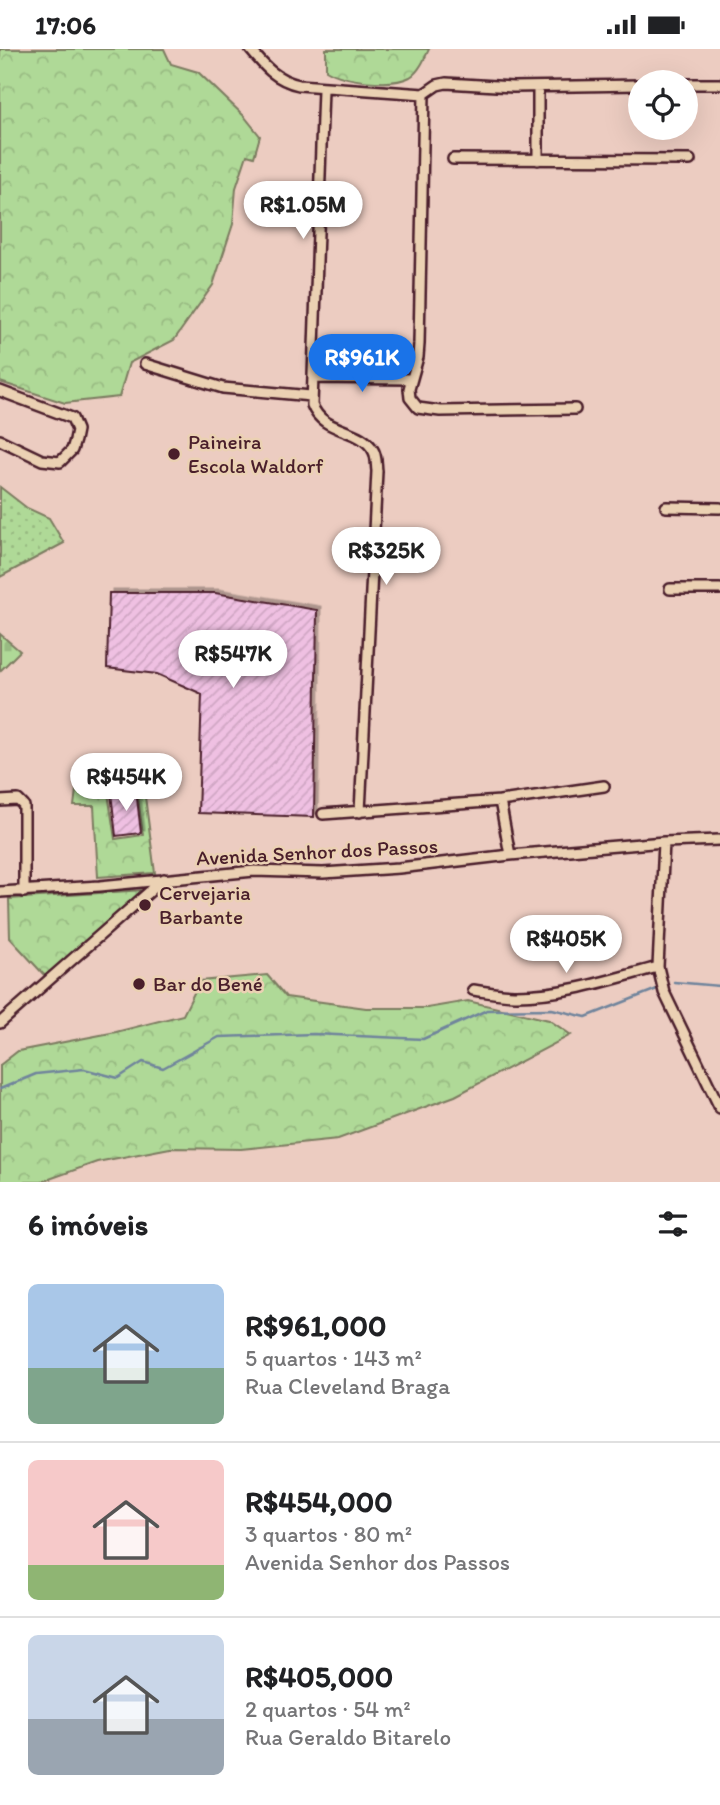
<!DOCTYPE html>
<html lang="pt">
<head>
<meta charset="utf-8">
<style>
  :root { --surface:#fff; --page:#f6f6f6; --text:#202124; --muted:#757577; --line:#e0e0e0; --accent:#1a73e8 }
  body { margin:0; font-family:Itim,sans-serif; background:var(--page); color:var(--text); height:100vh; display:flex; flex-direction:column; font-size:26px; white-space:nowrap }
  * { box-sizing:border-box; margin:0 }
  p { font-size:23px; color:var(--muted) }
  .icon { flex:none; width:38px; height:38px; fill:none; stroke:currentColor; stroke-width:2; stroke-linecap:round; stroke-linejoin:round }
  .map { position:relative; height:1133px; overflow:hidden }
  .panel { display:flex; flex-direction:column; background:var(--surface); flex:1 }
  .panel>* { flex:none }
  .controls { position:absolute; left:628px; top:21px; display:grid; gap:14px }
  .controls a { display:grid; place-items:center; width:70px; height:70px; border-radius:50%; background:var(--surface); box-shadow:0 7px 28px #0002; font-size:35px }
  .price { position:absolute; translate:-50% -60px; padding:0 16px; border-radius:24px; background:#fff; color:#222; font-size:23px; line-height:46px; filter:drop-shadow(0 2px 4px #0008) }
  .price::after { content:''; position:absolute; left:50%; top:42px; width:21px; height:16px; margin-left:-10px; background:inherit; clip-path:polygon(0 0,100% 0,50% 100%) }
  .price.active { background:var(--accent); color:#fff }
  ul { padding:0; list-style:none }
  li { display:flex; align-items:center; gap:21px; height:175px; padding:0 28px }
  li+li { border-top:2px solid var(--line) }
  li span { display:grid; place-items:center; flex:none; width:196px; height:140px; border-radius:10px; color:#555 }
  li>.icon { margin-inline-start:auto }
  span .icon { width:84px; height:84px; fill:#fffc; stroke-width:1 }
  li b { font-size:30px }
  h2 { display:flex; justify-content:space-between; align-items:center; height:84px; padding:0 28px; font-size:30px }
  .status { display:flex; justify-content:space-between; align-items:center; height:49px; padding:0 35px; background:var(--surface); direction:ltr }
  .status svg { height:19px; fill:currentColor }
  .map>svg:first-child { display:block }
  .grass { fill:url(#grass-dots); stroke:#7c7c61; stroke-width:2 }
  .forest { fill:url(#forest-crowns); stroke:#7c7c61; stroke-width:2 }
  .cemetery { fill:url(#cemetery-stones); stroke:#7c7c61; stroke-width:2 }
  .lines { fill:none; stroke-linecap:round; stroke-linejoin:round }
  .stream { stroke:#6f849c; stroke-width:2.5 }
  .building { fill:url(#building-hatch); stroke:#4a1f2b; stroke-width:2; filter:url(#shadow) }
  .minor-casing { stroke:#4a1f2b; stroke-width:14 }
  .minor { stroke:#ebd1b3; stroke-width:9 }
  .poi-dot { fill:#4a1f2b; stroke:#ebd1b3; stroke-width:2.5 }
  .labels { text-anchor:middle; stroke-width:5; stroke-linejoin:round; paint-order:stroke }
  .poi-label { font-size:21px; fill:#4a1f2b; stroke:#ebd1b3; text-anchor:start }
  .street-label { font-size:21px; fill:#4a1f2b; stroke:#ebd1b3 }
</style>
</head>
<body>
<div class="status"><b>17:06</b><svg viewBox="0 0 49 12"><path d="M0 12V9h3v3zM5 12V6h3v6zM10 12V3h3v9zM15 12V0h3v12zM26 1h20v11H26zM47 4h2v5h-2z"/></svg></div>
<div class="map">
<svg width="720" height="1133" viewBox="0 0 720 1133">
  <defs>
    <pattern id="grass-dots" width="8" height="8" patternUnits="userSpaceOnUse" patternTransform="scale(1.75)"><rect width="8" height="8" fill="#afd997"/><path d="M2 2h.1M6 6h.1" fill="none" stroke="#98ba82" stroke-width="1.8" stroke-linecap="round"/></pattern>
    <pattern id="forest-crowns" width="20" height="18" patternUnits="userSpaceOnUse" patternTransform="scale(1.75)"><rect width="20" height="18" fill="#afd997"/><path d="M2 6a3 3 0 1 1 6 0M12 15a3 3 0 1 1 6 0" fill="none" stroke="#98ba82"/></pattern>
    <pattern id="cemetery-stones" width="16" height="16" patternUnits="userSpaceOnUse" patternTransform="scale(1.75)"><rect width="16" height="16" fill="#afd997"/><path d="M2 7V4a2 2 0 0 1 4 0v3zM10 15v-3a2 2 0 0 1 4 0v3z" fill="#98ba82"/></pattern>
    <pattern id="building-hatch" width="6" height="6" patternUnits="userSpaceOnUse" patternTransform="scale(1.75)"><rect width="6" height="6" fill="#efc0e2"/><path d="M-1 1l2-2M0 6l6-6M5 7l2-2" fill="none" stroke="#cea5c2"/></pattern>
    <filter id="shadow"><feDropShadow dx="3.5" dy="-3.5" stdDeviation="0" flood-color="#0004"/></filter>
  </defs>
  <rect width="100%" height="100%" fill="#ecccc1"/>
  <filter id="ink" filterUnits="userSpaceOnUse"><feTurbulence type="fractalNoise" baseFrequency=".0143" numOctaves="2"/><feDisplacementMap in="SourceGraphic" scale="14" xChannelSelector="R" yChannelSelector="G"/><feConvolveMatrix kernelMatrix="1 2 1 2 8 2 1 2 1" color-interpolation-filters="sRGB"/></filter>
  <g filter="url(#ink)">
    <path class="grass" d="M 0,438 L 27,459 L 49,469 L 64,494 L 0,528 Z"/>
    <path class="forest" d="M 0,0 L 164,0 L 171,15 L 198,23 L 244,67 L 260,87 L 254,108 L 247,106 L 236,139 L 233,175 L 213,236 L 174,291 L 129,314 L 119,348 L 65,354 L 0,333 Z
      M 326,0 L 429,0 C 425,9 419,23 410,28 C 391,38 344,32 326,21 Z
      M 143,730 L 143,738 L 108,744 L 115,790 L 143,786 L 137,741 L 144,740 L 155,824 L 98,828 L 94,757 L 74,757 L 76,741 Z
      M 144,841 L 46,928 L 10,889 L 9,850 Z
      M 267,926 L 286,948 L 366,959 L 427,959 L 468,952 L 549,971 L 571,986 L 455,1047 L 338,1090 L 241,1100 L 170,1099 L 97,1113 L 41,1133 L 0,1133 L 0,1016 L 18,1002 L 116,983 L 183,966 L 200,932 Z"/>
    <path class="cemetery" d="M 0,585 L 20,602 L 0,622 Z"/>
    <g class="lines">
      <path class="stream" d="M 674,933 L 720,937
        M 0,1040 L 36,1025 L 84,1020 L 118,1029 L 143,1013 L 163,1019 L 219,988 L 314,985 L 423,990 L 487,961 L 552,960 L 586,968 L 657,940"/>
    </g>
    <path class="building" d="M 109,544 L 215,544 L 317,561 L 314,768 L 198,764 L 202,645 L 157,625 L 107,619 Z
      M 136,741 L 141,784 L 116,787 L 111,744 Z"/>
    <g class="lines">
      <g class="minor-casing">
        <path id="minor" d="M 250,0 C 264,17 276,31 299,36 L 424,45
          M 686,35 L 720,35
          M 538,38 L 538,111
          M 323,40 L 312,356 C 323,385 360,378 373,401 C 377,407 376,416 377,422 L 360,763
          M 424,45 L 419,295 L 418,308 L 409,340 L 410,349 L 418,359 L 440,362 L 575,360
          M 424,45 L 437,36 L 446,34 L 513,38 L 640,36
          M 453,110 L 690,111
          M 145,315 L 223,339 L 311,347
          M 313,329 L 411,330
          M 0,342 L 72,369 L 77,381 L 75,391 L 72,401 L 60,413 L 42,411 L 0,391
          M 666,458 L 720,459
          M 670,540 L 720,540
          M 0,752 L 18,751 L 24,757 L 24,843
          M 500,752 L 510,806
          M 323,765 L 500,752 L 604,737
          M 664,793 L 658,918 L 664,943 L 720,1059
          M 0,843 L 100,837 L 254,822 L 323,824 L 399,819 L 510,806 L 664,793 L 720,791
          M 473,941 C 488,943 503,946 517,946 C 565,946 612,930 658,918
          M 0,974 L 164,830"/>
      </g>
      <use href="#minor" class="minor"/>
    </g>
  </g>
  <g class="poi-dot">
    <circle cx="174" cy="405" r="7"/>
    <circle cx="145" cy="856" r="7"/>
    <circle cx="139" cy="935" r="7"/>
  </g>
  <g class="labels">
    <g class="poi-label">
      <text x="188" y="400">Paineira<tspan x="188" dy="24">Escola Waldorf</tspan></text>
      <text x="159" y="851">Cervejaria<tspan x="159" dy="24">Barbante</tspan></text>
      <text x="153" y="942">Bar do Bené</text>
    </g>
    <g class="street-label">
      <text transform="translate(317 803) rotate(-3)" y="7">Avenida Senhor dos Passos</text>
    </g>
  </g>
</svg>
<div class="controls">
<a><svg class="icon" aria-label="locate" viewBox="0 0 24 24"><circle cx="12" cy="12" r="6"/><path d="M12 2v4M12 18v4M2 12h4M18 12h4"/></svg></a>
</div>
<b class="price" style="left:303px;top:192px">R$1.05M</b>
<b class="price active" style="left:362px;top:345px">R$961K</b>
<b class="price" style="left:386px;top:538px">R$325K</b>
<b class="price" style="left:233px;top:641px">R$547K</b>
<b class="price" style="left:126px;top:764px">R$454K</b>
<b class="price" style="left:566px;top:926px">R$405K</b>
</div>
<section class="panel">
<h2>6 imóveis<svg class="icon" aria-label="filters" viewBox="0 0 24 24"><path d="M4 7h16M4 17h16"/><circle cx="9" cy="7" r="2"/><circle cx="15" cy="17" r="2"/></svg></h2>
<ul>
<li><span style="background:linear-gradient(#a9c7e8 60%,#7fa58c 0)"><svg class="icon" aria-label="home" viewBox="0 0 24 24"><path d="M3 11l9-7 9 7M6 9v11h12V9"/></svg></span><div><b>R$961,000</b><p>5 quartos · 143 m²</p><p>Rua Cleveland Braga</p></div></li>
<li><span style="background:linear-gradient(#f6c9c9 75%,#8fb573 0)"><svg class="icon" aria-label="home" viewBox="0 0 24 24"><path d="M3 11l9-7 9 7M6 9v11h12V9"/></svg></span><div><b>R$454,000</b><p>3 quartos · 80 m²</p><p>Avenida Senhor dos Passos</p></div></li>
<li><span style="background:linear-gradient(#c9d6e8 60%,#9aa5b1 0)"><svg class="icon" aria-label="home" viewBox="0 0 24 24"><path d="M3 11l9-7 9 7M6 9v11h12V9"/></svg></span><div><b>R$405,000</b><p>2 quartos · 54 m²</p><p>Rua Geraldo Bitarelo</p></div></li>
</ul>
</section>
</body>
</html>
